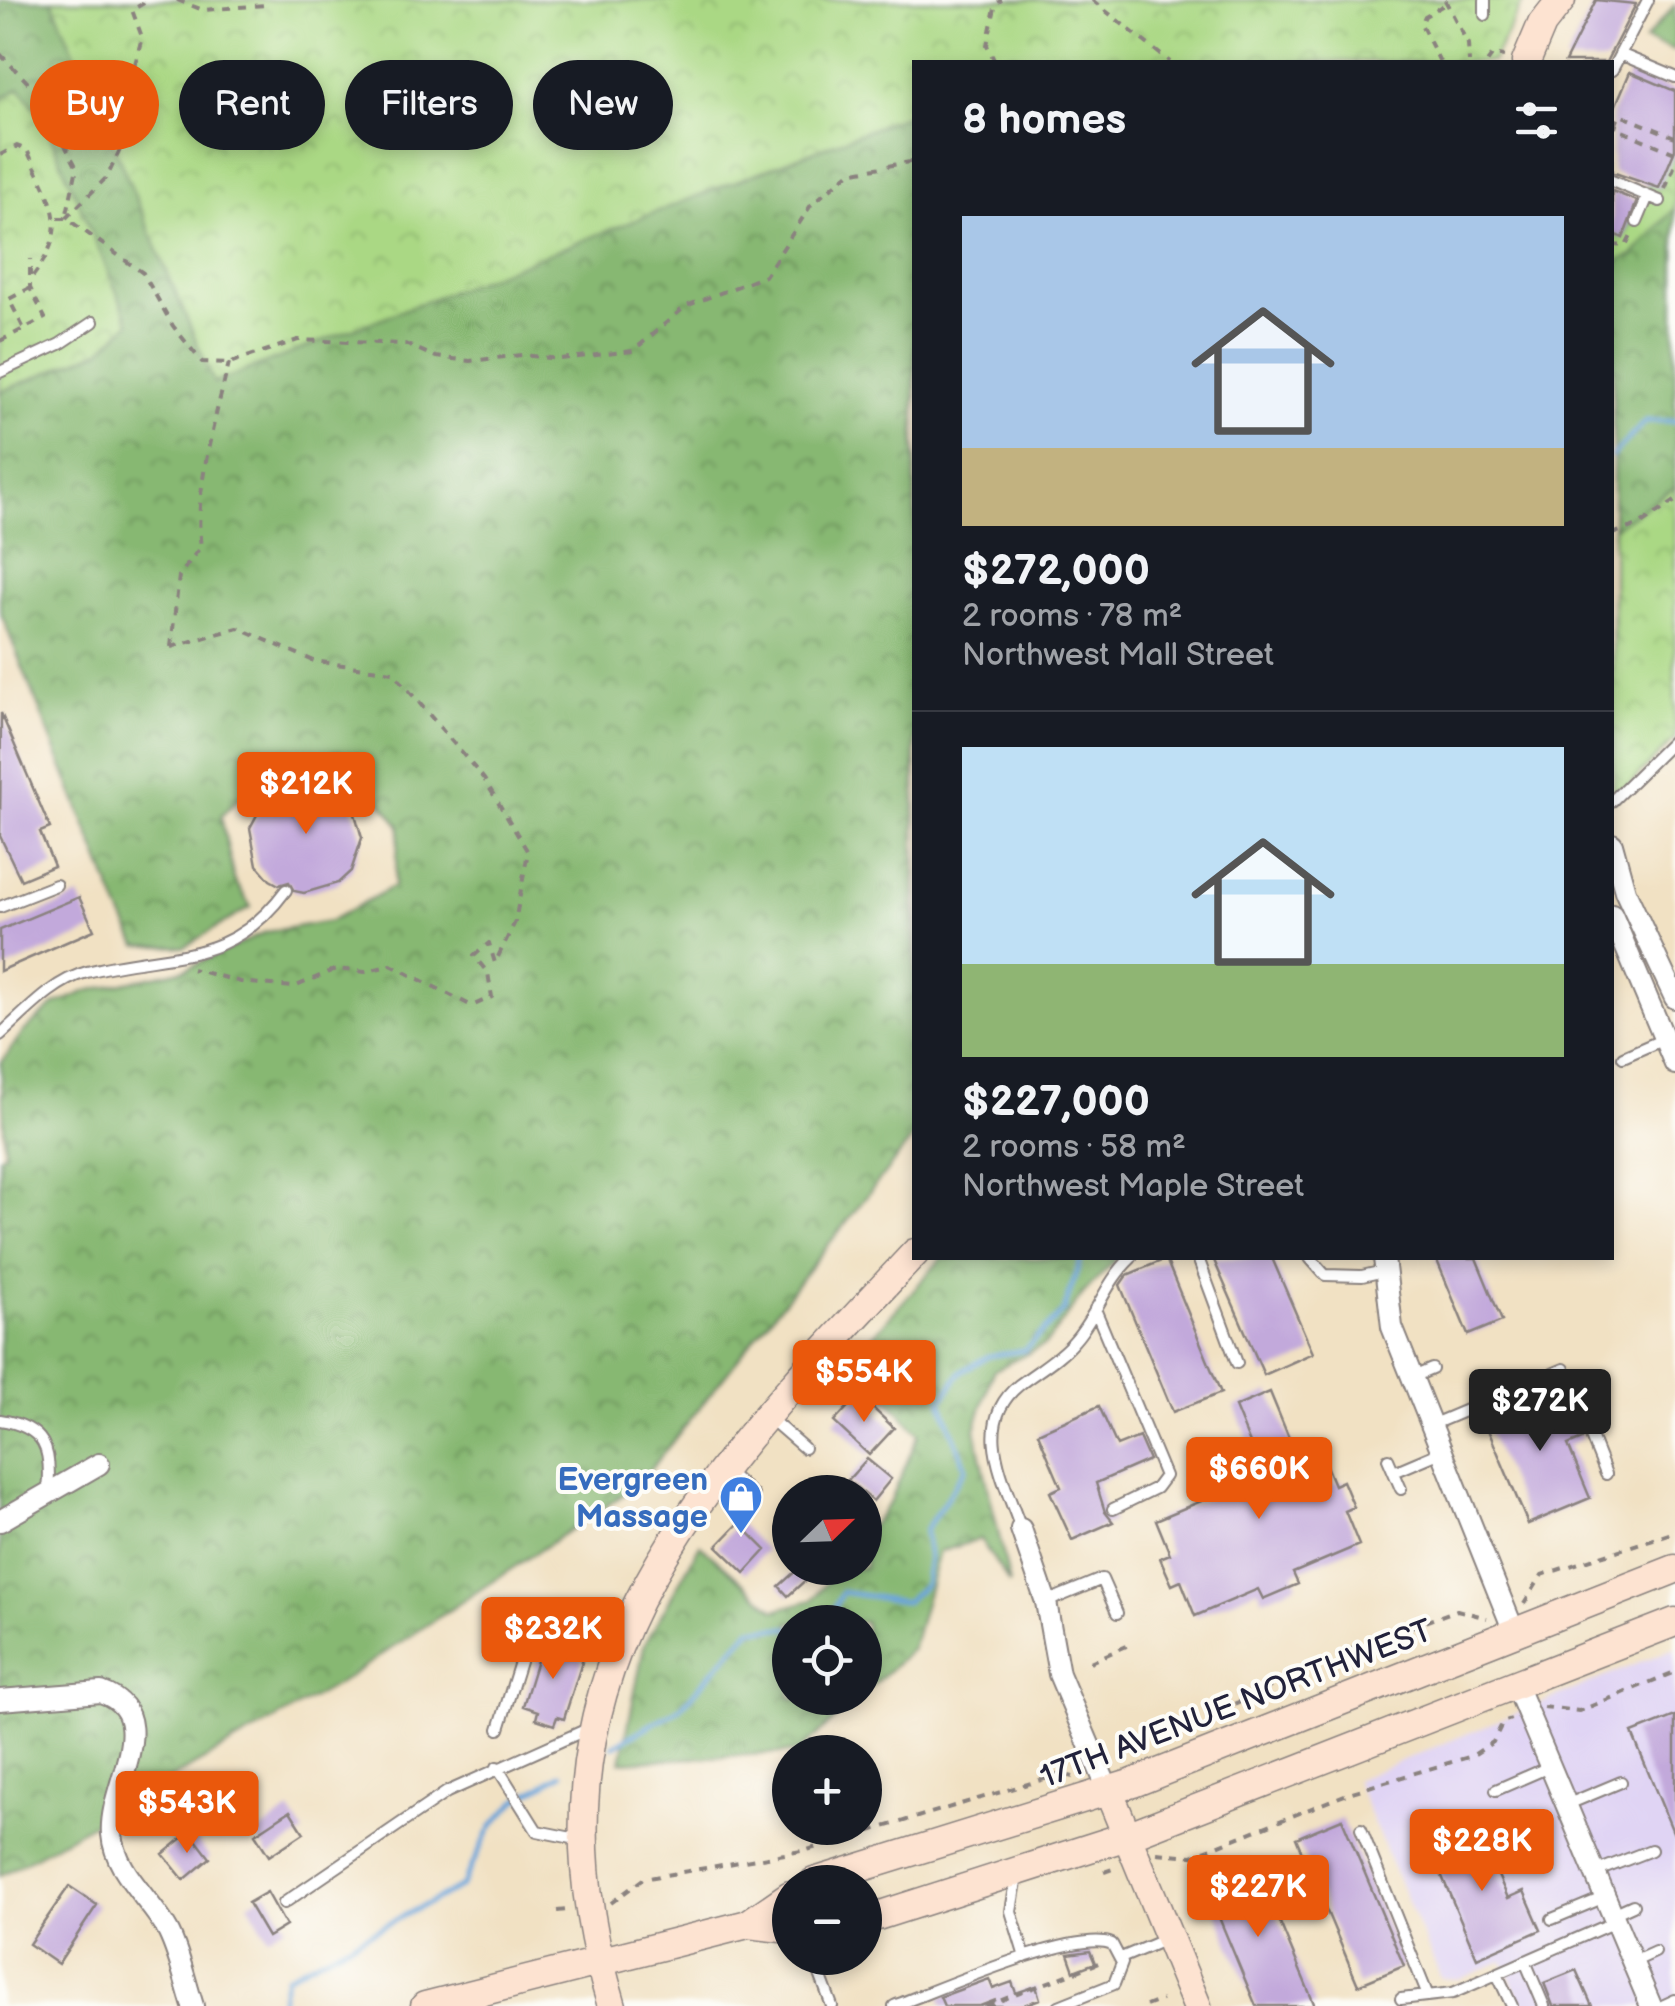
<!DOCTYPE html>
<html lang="en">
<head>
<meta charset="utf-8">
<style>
  :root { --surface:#171b24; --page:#242831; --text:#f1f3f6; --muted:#9ea1a6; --line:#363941; --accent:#ea580c }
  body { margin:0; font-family:"Balsamiq Sans",sans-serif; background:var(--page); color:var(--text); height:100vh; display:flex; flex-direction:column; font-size:38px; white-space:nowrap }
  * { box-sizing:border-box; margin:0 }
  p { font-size:32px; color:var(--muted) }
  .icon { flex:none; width:55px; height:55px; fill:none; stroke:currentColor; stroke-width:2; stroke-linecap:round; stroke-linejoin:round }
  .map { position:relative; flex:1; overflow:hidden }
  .panel { position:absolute; left:912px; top:60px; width:702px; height:1200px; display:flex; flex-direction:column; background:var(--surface); border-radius:0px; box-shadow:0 5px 15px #0003 }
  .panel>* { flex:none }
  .banner { position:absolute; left:30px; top:60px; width:732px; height:90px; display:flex; gap:20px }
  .needle { width:65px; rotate:67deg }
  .tools { position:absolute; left:772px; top:1475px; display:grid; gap:20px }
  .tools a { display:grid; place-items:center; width:110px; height:110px; border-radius:50%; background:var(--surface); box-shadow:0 5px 15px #0003; font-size:50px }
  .price { position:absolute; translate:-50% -85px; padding:0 22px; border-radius:10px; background:var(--accent); color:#fff; font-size:32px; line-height:65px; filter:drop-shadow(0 2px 5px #0008) }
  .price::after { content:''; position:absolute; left:50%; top:60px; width:30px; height:22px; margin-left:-15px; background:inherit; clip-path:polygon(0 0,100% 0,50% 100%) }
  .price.active { background:#222; color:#fff }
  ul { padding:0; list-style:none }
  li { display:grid; align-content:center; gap:20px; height:530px; padding:0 50px }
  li+li { border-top:2px solid var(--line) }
  li span { display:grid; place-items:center; height:310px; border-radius:0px; color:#555 }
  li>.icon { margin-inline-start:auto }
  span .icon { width:180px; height:180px; fill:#fffc; stroke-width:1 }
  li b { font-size:42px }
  h2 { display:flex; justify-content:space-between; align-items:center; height:120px; padding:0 50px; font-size:42px }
  .chip { padding:0 35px; border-radius:45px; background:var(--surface); box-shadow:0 5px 15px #0003; font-size:35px; line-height:90px }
  .chip.active { background:var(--accent); color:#fff }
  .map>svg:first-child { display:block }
  .built { fill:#e0d4f4 }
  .forest { fill:url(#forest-crowns); stroke:#546d56; stroke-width:2.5 }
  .park { fill:url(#park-crowns); stroke:#667d60; stroke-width:2.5 }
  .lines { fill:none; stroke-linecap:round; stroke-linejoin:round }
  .stream { stroke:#68a3d8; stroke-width:5 }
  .building { fill:#c2a9db }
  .lane-casing { stroke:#8a827f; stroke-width:14 }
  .street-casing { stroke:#8a827f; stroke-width:24 }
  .secondary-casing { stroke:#8a827f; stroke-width:31 }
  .path { stroke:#8a827f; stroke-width:4; stroke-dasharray:8 8; stroke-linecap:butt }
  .lane { stroke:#fff; stroke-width:10 }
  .street { stroke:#fff; stroke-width:20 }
  .secondary { stroke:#fde3d1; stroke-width:28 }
  .labels { text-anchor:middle; stroke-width:8; stroke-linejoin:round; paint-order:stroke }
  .shop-label { font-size:32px; font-weight:bold; fill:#366cbe; stroke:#fdfcf7; text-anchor:end }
  .street-label { font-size:32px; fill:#22223b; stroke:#fdfcf7 }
</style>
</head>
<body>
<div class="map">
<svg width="1675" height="2006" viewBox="0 0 1675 2006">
  <defs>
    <pattern id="forest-crowns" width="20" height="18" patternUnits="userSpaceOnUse" patternTransform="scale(2.5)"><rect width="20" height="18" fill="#87b872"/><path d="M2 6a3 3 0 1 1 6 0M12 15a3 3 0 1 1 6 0" fill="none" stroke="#6e955f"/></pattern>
    <pattern id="park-crowns" width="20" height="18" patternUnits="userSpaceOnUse" patternTransform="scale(2.5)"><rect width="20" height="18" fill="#aad884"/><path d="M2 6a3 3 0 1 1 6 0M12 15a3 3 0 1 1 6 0" fill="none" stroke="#92b973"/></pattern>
  </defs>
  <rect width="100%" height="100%" fill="#fdfcf7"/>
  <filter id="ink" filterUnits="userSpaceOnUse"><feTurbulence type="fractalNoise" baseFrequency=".01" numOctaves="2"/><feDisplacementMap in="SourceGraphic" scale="20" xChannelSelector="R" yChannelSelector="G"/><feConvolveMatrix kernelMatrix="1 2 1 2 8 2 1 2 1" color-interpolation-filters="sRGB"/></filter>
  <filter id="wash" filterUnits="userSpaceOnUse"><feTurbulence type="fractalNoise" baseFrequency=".0048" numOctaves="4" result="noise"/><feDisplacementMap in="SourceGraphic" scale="40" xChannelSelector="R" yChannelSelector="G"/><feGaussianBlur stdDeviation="2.25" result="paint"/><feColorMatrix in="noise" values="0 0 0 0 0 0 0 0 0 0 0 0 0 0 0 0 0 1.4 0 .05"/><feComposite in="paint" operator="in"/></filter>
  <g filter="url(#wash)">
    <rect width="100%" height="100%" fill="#f1e1c3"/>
    <path class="built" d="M 1675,1648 L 1675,2006 L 1523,2006 L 1503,1961 L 1458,1980 L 1441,1978 L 1355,1780 Z"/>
    <path class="forest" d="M 0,0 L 1425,0 L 915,62 L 915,1135 L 639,1484 L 341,1682 L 0,1876 L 0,1157 L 5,1152 L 1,1063 L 23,1032 L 54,1005 L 87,991 L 186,969 L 266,932 L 330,921 L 394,886 L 400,826 L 349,761 L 265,772 L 221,816 L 234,879 L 251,907 L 184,947 L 137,945 L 119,909 L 0,611 L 0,392 L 100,351 L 20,89 L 0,100 Z
      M 1675,5 L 1675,51 L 1645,40 Z
      M 1675,208 L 1675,487 L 1613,528 L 1613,277 L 1620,260 L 1633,255 Z
      M 942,1258 L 1117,1258 L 1083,1294 L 1046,1344 L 993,1371 L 975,1429 L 1010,1584 L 980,1539 L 939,1552 L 912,1649 L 865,1692 L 865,1622 L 790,1622 L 790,1698 L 859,1698 L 798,1752 L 621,1762 L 644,1646 L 700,1545 L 775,1610 L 812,1600 L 838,1568 L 865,1568 L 865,1534 L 890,1502 L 919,1434 L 852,1359 Z"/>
    <path class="park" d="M 52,0 L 1524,0 L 1492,62 L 915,62 L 915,112 L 214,383 Z
      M 20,88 L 43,119 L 130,323 L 100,351 L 0,392 L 0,100 Z
      M 1675,129 L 1675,208 L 1633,255 L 1620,260 L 1613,277 L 1613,233 L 1623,237 Z
      M 1675,487 L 1675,739 L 1613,801 L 1613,528 Z"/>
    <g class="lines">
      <path class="stream" d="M 1612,456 L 1646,421 L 1675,421
        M 827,1622 L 842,1592 L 905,1602 L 925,1585 L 929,1557 L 925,1531 L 966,1468 L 941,1401 L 962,1371 L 989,1356 L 1025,1350 L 1064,1311 L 1081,1258
        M 613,1746 L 679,1709 L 751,1629 L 790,1628
        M 280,2006 L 286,1976 L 462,1886 L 491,1827 L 516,1801 L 562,1774"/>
    </g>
    <g id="blocks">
      <path class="building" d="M 1596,0 L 1636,4 L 1606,62 L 1565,62 Z
        M 1630,72 L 1675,91 L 1675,150 L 1659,188 L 1612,172 L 1612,114 Z
        M 1612,191 L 1637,201 L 1623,238 L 1612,233 Z
        M 1,713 L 50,828 L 40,832 L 54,866 L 21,880 L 0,836 Z
        M 304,780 L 339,791 L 352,804 L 362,838 L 351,871 L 338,883 L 304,893 L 294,891 L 289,882 L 279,885 L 270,880 L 257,865 L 250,828 L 268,794 Z
        M 79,897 L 94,930 L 0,971 L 0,930 Z
        M 1213,1258 L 1272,1258 L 1313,1353 L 1264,1375 Z
        M 1436,1258 L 1476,1258 L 1502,1321 L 1468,1335 Z
        M 1166,1259 L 1221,1393 L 1173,1412 L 1120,1285 L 1127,1275 Z
        M 1561,1386 L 1582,1439 L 1568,1445 L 1590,1498 L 1528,1524 L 1483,1418 Z
        M 1270,1392 L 1298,1460 L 1320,1451 L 1334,1485 L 1343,1481 L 1354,1507 L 1345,1511 L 1359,1545 L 1293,1573 L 1298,1584 L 1263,1599 L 1258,1589 L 1195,1616 L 1181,1581 L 1172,1585 L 1160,1558 L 1170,1554 L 1156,1520 L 1263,1475 L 1235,1407 Z
        M 859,1395 L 894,1428 L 869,1455 L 834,1422 Z
        M 1099,1406 L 1117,1446 L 1139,1437 L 1149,1460 L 1096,1483 L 1105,1512 L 1113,1522 L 1072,1540 L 1050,1492 L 1061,1487 L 1038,1433 Z
        M 867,1459 L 891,1479 L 873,1501 L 848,1480 Z
        M 739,1523 L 766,1550 L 745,1573 L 717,1546 Z
        M 799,1568 L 810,1576 L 788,1596 L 779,1586 Z
        M 544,1638 L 565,1645 L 562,1653 L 583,1659 L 564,1719 L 557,1717 L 554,1725 L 536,1719 L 538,1711 L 523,1706 Z
        M 1675,1716 L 1675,1837 L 1632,1733 Z
        M 290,1811 L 304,1833 L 269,1856 L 255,1834 Z
        M 1342,1819 L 1404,1966 L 1358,1985 L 1296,1838 Z
        M 1476,1826 L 1508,1898 L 1524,1891 L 1541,1930 L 1477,1958 L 1429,1846 Z
        M 190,1832 L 210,1858 L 184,1880 L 163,1854 Z
        M 1255,1863 L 1315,2006 L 1256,2006 L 1205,1884 Z
        M 69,1886 L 97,1905 L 58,1964 L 29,1944 Z
        M 267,1892 L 286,1926 L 268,1937 L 248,1903 Z
        M 1090,1951 L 1095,1963 L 1074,1971 L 1068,1954 Z
        M 1576,1970 L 1592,2006 L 1553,2006 L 1544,1983 Z
        M 989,1979 L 993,1989 L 1012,1982 L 1016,1993 L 1036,1986 L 1040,1999 L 1021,2006 L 985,2006 L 996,2000 L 980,2006 L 944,2006 L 940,1997 Z"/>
    </g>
  </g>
  <g filter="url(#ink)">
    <use href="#blocks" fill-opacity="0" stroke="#8a827f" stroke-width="2.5"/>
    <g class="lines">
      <g class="lane-casing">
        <path id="lane" d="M 1485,0 L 1485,15
          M 1620,54 L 1675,77
          M 1612,70 L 1648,0
          M 1612,181 L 1660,201
          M 1637,222 L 1648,196
          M 0,372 L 60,344 L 93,322
          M 1612,801 L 1675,739
          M 0,907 L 56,885
          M 0,1035 C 26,1012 53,981 87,972 C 169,950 228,969 286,890
          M 1623,1057 L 1664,1039
          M 1198,1258 L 1237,1363
          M 1310,1258 L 1325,1275 L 1362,1276 L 1384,1271
          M 1095,1309 L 1165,1476 L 1156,1488 L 1113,1509
          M 1413,1377 L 1432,1369
          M 767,1416 L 804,1448
          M 0,1420 C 46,1427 52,1450 48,1491
          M 1431,1425 L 1564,1369 L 1606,1474
          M 1388,1459 L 1401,1489
          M 726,1471 L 753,1495
          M 1394,1472 L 1441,1452
          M 1021,1529 C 1005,1482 971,1424 1019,1385 C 1037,1371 1059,1359 1074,1341 C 1097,1316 1105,1282 1131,1258
          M 1046,1602 L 1102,1579 L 1117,1613
          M 499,1729 L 534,1617 L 617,1644
          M 497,1767 L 537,1831 L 582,1840
          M 1496,1790 L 1549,1767
          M 1566,1805 L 1621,1782
          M 1361,1829 L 1428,1996
          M 1595,1872 L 1651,1850
          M 1017,1876 L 1011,1911 L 1025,1957
          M 284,1903 L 447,1792 L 592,1727
          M 1613,1914 L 1633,1905
          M 1552,1919 L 1605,1897
          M 814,1958 L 832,2006
          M 1121,1958 L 1166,1939
          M 1525,1961 L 1544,2006
          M 1633,1962 L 1655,1952
          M 1497,1974 L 1512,2006
          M 1401,1999 L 1453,1993 L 1615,1922
          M 894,2006 C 935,1991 1077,1928 1112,1944 L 1122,1963 L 1114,1984 L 1059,2006
          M 1662,2006 L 1675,2000"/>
      </g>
      <g class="street-casing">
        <path id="street" d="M 1612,844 L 1625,891 L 1675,998
          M 1612,915 L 1675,1064
          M 1384,1258 L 1392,1327 L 1515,1634
          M 0,1521 L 99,1464
          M 1021,1529 L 1046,1602 L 1059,1674 L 1109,1792
          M 1516,1685 L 1651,2006
          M 0,1700 L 101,1692 C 165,1715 108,1786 112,1834 C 115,1873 152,1900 169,1933 C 180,1956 185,1981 193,2006"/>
      </g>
      <g class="secondary-casing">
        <path id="secondary" d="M 1526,62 L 1542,24 L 1561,0
          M 1109,1792 L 1197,2006
          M 814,1882 L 1133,1783 L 1675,1569
          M 865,1920 L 1127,1836 L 1675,1622
          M 748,1924 L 790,1929
          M 425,2006 L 748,1924 L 790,1895
          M 612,2006 C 509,1670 703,1480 915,1253"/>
      </g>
      <path class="path" d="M 177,0 L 203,10 L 265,5 L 268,0
        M 1092,0 L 1170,62
        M 1445,0 L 1468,44 L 1469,62
        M 0,54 L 37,92 L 77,168 L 66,218
        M 995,62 L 987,45 L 996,3 L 1002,0
        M 1440,62 L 1421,24 L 1425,16 L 1447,3
        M 1487,62 L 1493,54 L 1504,56
        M 1612,119 L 1617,121 L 1620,115 L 1675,137
        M 1617,121 L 1615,128 L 1675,153
        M 0,155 L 17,146 L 27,150 C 51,202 72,225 33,276
        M 1665,189 L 1675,165
        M 58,218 L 66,218 L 143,273 L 173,326 L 202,362 L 229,363 L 298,340 L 405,344 L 436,357 L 470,361 L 522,355 L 560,359 L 633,351 L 686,306 L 765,276 L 811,205 L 849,173 L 915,161
        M 66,218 L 107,177 L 133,122 L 131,80 L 142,37 L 132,10 L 149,0
        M 1612,245 L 1626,246 L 1633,232
        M 23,327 L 9,299 L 30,288
        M 0,341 L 45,318 L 30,288 L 30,259
        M 1612,534 L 1641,524 L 1675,501
        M 171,647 L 238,628 L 314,661 L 393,672 L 484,779 L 528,852 L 515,922 L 495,963 L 489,943 L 474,956 L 488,973 L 492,997 L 472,1006 L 391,965 L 365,972 L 336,969 L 294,987 L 241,982 L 192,969
        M 171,647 L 179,576 L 201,546 C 193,496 216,414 229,363
        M 1524,1604 L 1542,1575 L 1675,1532
        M 1090,1662 L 1129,1645
        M 1543,1707 L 1579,1711 L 1675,1672
        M 1124,1761 L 1133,1745 L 1241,1701 L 1346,1651 L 1457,1610 L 1487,1618
        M 1157,1853 L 1192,1856 L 1352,1792 L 1472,1756 L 1493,1742 L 1503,1722 L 1511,1719
        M 1104,1872 L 1115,1868
        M 611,1903 L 643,1879 L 807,1850 L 1061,1774 L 1073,1777
        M 557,1911 L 567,1910
        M 986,2006 L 1104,1961
        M 1146,2006 L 1162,2000"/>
      <use href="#lane" class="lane"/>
      <use href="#street" class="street"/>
      <use href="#secondary" class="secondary"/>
    </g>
  </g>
  <defs>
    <g id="shop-pin" transform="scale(2.25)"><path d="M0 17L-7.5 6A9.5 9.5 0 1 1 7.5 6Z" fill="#3f7fe0" stroke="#fdfcf7"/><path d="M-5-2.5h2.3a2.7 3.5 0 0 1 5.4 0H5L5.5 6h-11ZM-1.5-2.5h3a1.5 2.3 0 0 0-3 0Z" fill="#fff"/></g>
  </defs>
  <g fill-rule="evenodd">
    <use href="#shop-pin" x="741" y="1497"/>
  </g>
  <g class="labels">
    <g class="shop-label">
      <text x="708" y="1490">Evergreen<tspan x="708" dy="37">Massage</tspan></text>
    </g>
    <g class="street-label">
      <text transform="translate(1236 1703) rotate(-21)" y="11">17TH AVENUE NORTHWEST</text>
    </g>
  </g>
</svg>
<div class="tools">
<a><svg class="needle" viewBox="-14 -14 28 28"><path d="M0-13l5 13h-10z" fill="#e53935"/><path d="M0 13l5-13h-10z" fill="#9ea1a6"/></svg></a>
<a><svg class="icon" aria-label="locate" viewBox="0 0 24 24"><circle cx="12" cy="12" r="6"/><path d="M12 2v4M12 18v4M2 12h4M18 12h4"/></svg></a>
<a>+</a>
<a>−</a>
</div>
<b class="price" style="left:306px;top:837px">$212K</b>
<b class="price" style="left:864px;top:1425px">$554K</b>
<b class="price active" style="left:1540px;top:1454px">$272K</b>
<b class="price" style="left:1259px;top:1522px">$660K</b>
<b class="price" style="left:553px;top:1682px">$232K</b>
<b class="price" style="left:187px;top:1856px">$543K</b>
<b class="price" style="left:1482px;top:1894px">$228K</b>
<b class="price" style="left:1258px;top:1940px">$227K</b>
<div class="banner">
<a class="chip active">Buy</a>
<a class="chip">Rent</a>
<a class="chip">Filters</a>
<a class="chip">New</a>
</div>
<section class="panel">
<h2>8 homes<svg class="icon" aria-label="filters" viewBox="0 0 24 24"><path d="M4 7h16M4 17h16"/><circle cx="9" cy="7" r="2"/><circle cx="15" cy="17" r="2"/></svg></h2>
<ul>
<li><span style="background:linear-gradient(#a9c7e8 75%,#c2b280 0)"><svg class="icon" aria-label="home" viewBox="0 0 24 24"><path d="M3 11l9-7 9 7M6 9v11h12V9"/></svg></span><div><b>$272,000</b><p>2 rooms · 78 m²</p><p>Northwest Mall Street</p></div></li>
<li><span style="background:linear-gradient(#bfe0f5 70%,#8fb573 0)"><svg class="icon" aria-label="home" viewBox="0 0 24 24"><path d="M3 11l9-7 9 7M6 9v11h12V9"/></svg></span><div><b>$227,000</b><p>2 rooms · 58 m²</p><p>Northwest Maple Street</p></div></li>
</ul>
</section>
</div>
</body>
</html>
